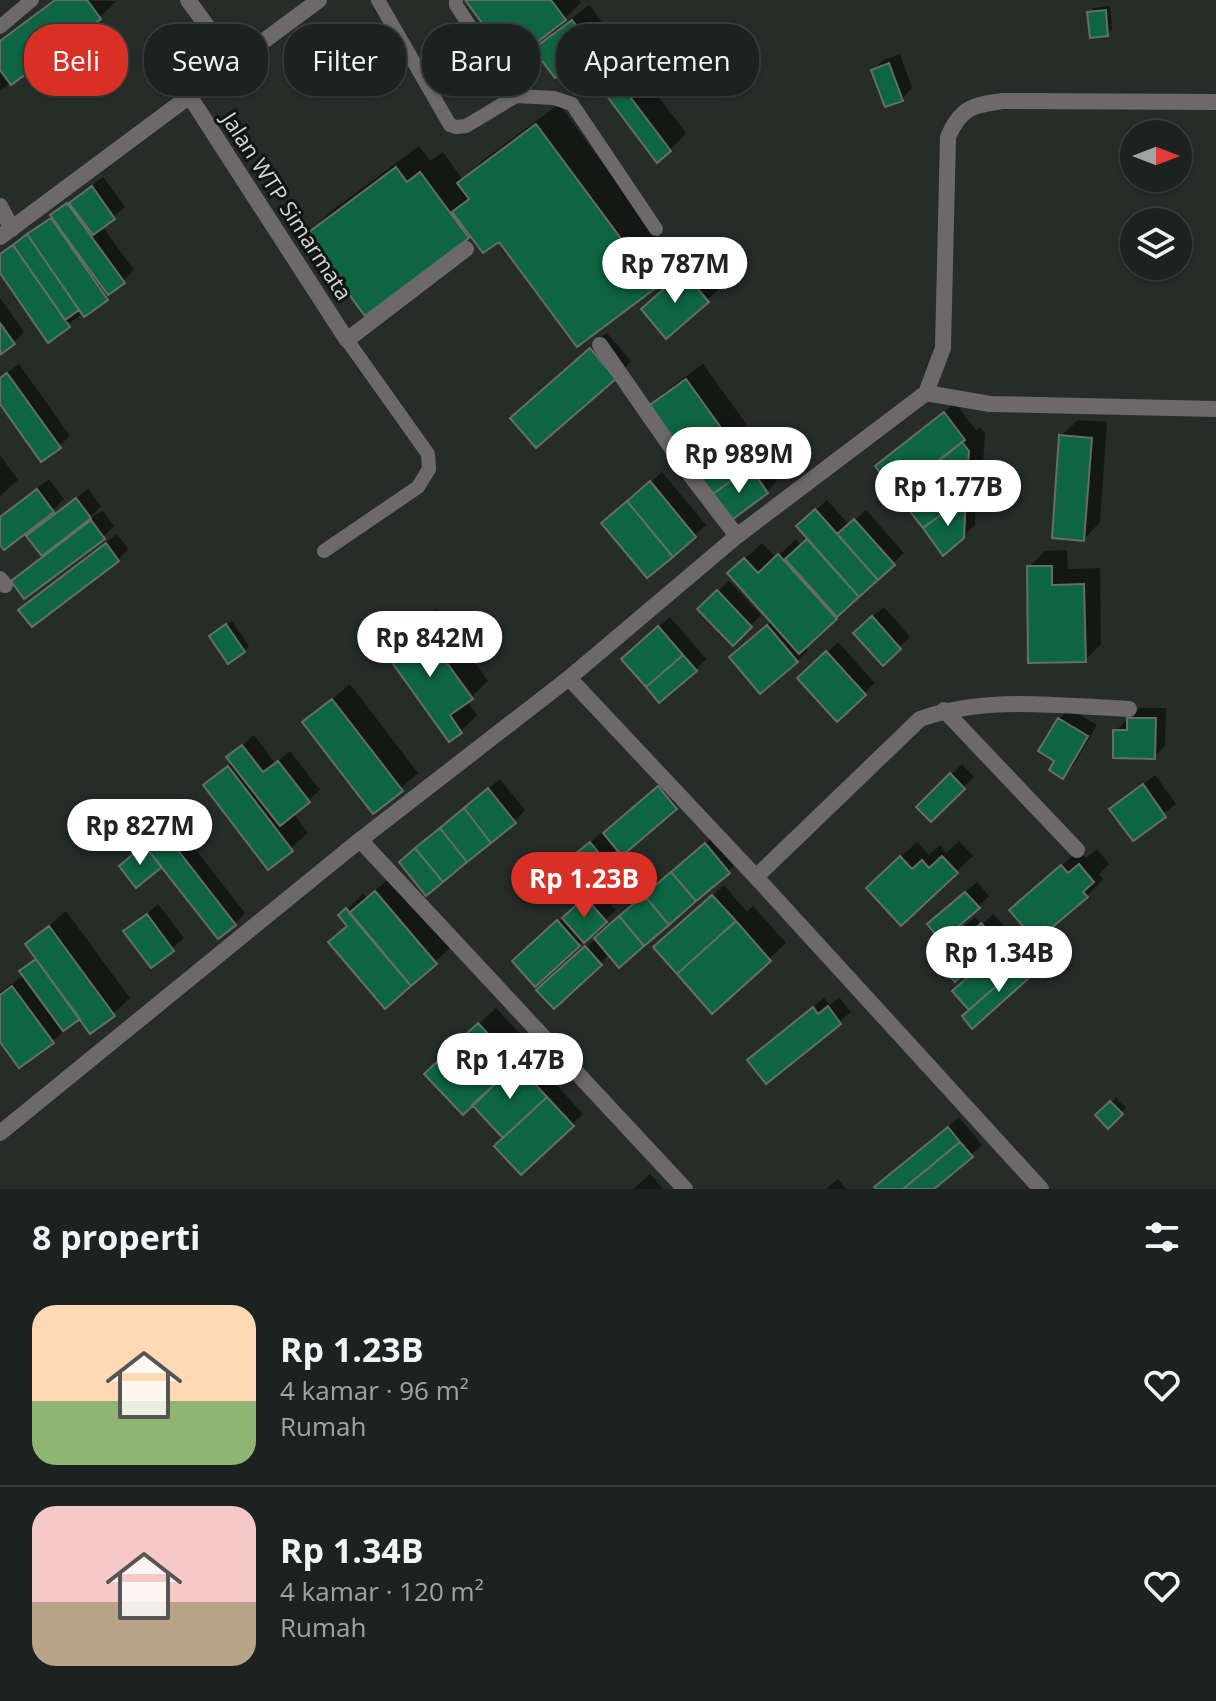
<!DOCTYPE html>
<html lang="id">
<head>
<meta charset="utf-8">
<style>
  :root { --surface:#1c221f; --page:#252a28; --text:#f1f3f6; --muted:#a0a4a4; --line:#3a3f3d; --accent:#d93025 }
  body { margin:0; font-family:"Open Sans",sans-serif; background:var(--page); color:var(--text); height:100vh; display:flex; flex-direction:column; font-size:30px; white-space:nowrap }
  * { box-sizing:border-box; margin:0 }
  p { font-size:26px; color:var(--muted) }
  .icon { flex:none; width:44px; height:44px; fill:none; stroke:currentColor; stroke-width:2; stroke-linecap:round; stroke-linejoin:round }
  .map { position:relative; height:1189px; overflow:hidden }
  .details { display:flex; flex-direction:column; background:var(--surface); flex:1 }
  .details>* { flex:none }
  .banner { position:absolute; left:24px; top:24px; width:800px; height:72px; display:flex; gap:16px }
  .needle { width:52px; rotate:90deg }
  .buttons { position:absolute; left:1120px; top:120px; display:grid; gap:16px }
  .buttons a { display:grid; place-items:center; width:72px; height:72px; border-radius:50%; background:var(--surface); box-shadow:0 2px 6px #0004,0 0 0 2px var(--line); font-size:40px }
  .price { position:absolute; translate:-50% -68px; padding:0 18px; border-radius:28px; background:#fff; color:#222; font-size:26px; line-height:52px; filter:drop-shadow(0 2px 4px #0008) }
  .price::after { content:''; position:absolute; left:50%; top:48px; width:24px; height:18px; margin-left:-12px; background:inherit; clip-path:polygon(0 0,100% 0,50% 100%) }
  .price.selected { background:var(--accent); color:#fff }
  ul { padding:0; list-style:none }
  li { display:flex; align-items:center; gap:24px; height:200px; padding:0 32px }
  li+li { border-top:2px solid var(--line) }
  li span { display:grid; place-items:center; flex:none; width:224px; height:160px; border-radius:24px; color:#555 }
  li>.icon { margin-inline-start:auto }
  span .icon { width:96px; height:96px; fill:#fffc; stroke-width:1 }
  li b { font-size:34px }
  h2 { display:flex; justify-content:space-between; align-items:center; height:96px; padding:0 32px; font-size:34px }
  .pill { padding:0 28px; border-radius:32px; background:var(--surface); box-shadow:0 2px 6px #0004,0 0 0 2px var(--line); font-size:28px; line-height:72px }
  .pill.selected { background:var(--accent); color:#fff }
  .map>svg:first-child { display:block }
  .shadow { fill:#0007 }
  .building { fill:#0e6542; stroke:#666d69; stroke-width:2 }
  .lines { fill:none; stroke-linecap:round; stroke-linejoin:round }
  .service { stroke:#6d696b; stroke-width:14 }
  .minor { stroke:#6d696b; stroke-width:16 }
  .labels { text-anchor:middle; stroke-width:6; stroke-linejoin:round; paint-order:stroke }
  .street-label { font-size:22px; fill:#d4d8d6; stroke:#111413 }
</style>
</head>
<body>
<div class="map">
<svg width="1216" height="1189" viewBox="0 0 1216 1189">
  <rect width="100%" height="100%" fill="#262d29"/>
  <path class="shadow" d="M 53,0 L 116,1 L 100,17 L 0,91 L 0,40 Z
    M 468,0 L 579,0 L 581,2 L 559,25 L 560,27 L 589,5 L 686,133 L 670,150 L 579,57 L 536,49 L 559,26 L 557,24 Z
    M 1110,6 L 1112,29 L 1107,34 L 1090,13 L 1094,8 Z
    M 900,54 L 912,88 L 902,99 L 873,70 L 884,60 Z
    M 559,104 L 677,264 L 655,286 L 500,239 L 471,233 L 468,237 L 308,235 L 329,213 L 419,146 L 430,161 L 443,152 L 463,180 L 482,161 Z
    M 103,177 L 125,207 L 102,226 L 134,270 L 106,299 L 76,309 L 80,315 L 48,340 L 0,270 L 0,254 Z
    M 695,263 L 718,290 L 707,300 L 654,299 Z
    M 0,298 L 24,332 L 0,357 Z
    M 607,333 L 631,361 L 615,378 L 529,401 Z
    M 19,364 L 70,436 L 59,446 L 0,401 L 0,377 Z
    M 703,364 L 747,425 L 741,430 L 777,481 L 767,492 L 649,407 L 666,391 Z
    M 955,403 L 976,430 L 980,427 L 985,434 L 982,477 L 976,483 L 975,525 L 963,536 L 888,456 Z
    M 1078,420 L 1107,422 L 1100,522 L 1084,539 L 1061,436 Z
    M 0,455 L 18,480 L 0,496 Z
    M 662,472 L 706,525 L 647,576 L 603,523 Z
    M 49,479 L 64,499 L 46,517 L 48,519 L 88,489 L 101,506 L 90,517 L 103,511 L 114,526 L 103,537 L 14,581 L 44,556 L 29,536 L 47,518 L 45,516 L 0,542 L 0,517 Z
    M 827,500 L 849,525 L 866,510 L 904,553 L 805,646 L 808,650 L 797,661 L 761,691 L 743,647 L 772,621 L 729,573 L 762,543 L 776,558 L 796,539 L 802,546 L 810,538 L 810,515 Z
    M 117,534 L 128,549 L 118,560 L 21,610 Z
    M 1067,550 L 1068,569 L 1100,568 L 1101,644 L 1085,660 L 1029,567 L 1045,551 Z
    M 729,581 L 761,615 L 733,643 L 700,609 Z
    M 884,607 L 910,637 L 883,663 L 866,622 Z
    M 437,609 L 488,681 L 467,701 L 477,715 L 461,731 L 385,651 L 402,634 Z
    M 670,617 L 706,659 L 696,669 L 635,648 Z
    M 232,621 L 249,646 L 244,651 L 217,631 Z
    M 838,642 L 875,683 L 837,719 L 800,678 Z
    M 350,684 L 418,773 L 374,812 L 305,723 Z
    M 1140,708 L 1166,708 L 1165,746 L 1154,757 L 1115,731 Z
    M 1070,709 L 1097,725 L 1073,766 L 1063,776 L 1057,760 L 1059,719 Z
    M 254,735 L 275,763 L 290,751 L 320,790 L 293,813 L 308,833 L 269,868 L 205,786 L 232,761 L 229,757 Z
    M 962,764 L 974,777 L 931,819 L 918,807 Z
    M 1155,775 L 1176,804 L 1133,838 L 1112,809 Z
    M 669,777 L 686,797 L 676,808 L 618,847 L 604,861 L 567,863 L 602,832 L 603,835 Z
    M 500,779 L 525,810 L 514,821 L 412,851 Z
    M 174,822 L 245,913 L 235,923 L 162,864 L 121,866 Z
    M 716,834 L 739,861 L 728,871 L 610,954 L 554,1006 L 550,979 Z
    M 959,841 L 973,856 L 956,872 L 885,871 L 917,842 L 929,855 L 940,845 L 946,853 Z
    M 1097,849 L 1109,864 L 1099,874 L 1103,879 L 1087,896 L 1012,910 L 1079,850 L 1086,858 Z
    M 392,876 L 452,946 L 435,962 L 348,925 L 340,916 L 363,894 L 367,898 Z
    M 977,882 L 989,896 L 978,907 L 940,914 Z
    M 724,885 L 747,912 L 753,906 L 786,943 L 769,959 L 667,937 Z
    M 597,888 L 616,910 L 535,984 L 526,950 Z
    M 158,904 L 184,938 L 151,966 L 126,932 Z
    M 66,911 L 130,998 L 113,1014 L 80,1016 L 53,1041 L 0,1039 L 0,992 L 24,975 L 22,972 L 37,958 L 28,944 Z
    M 993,914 L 1008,930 L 997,941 L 952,952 L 956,934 L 975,917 L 982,925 Z
    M 1022,930 L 1047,958 L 1036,969 L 971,1010 L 966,981 Z
    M 839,997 L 851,1012 L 767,1081 L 750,1060 L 824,998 L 830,1005 Z
    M 496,1008 L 531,1046 L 526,1052 L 583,1114 L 521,1172 L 505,1137 L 473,1102 L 443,1057 Z
    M 1116,1098 L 1126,1108 L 1108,1126 L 1098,1115 Z
    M 959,1117 L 982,1145 L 971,1155 L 931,1189 L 878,1189 L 888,1177 Z
    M 650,1174 L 663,1189 L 633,1189 Z
    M 838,1179 L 846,1189 L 826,1189 Z"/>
  <path class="building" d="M 55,0 L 87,0 L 101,19 L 11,85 L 0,70 L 0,41 Z
    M 465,0 L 551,0 L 566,20 L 511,62 Z
    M 1106,10 L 1108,36 L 1090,38 L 1087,12 Z
    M 572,20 L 671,151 L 657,163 L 579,59 L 555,78 L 533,49 Z
    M 889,63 L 903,101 L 885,107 L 871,70 Z
    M 536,124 L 657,287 L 577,347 L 499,242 L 483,253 L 452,212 L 469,199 L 457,183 Z
    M 396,167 L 407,182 L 420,172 L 469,238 L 365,316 L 305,235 Z
    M 92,186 L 115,219 L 93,235 L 69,203 Z
    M 67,203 L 125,283 L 108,295 L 50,215 Z
    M 51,218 L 108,300 L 84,317 L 27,234 Z
    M 27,234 L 79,310 L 65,320 L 13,245 Z
    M 13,245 L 70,327 L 48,343 L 0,273 L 0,254 Z
    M 683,272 L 709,302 L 666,339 L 641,309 Z
    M 0,323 L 15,344 L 0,355 Z
    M 590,348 L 616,379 L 536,448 L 510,418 Z
    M 7,373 L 61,448 L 41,462 L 0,404 L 0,378 Z
    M 686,379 L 732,443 L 693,471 L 647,407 Z
    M 944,412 L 965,440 L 896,494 L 875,466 Z
    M 1059,435 L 1092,438 L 1084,541 L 1052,538 Z
    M 962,442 L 969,451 L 966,496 L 923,528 L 896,494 Z
    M 732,443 L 750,467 L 710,496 L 693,471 Z
    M 750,467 L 768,493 L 729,522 L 710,496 Z
    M 650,481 L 696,537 L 673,557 L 627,501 Z
    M 37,489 L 54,512 L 4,550 L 0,545 L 0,517 Z
    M 966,496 L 964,538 L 943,556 L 923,528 Z
    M 76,498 L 91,518 L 42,556 L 26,536 Z
    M 627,501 L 673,557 L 647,578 L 601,523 Z
    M 815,509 L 878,580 L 859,597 L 796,526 Z
    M 854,519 L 895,565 L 878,580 L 837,534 Z
    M 91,520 L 105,539 L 24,599 L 11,581 Z
    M 807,539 L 859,597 L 837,617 L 785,559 Z
    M 106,543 L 119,561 L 32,627 L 18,610 Z
    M 778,554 L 837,619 L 799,654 L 727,573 L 744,558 L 758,573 Z
    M 1027,566 L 1052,566 L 1052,585 L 1084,584 L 1086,662 L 1028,663 Z
    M 717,590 L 752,627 L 733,646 L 697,609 Z
    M 872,616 L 901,649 L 883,666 L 853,633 Z
    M 226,624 L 245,652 L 228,664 L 209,636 Z
    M 419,624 L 473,699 L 450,715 L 462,733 L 449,742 L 383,650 Z
    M 767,625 L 798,662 L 760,694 L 729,657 Z
    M 658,626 L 683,655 L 646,687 L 621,659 Z
    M 826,651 L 866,695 L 837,722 L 797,678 Z
    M 683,655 L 697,671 L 659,703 L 646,687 Z
    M 332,699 L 403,791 L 373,814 L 302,722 Z
    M 1058,718 L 1088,736 L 1063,779 L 1049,770 L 1054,761 L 1038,751 Z
    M 1127,718 L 1156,718 L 1155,759 L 1113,758 L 1113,730 L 1127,730 Z
    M 242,745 L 263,772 L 278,761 L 310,802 L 280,826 L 226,757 Z
    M 228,766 L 293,851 L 268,870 L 203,785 Z
    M 950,773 L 965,789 L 931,822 L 916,807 Z
    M 1143,784 L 1166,817 L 1133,841 L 1109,809 Z
    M 658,786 L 677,809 L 622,856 L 603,833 Z
    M 488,788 L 516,823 L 491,843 L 464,808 Z
    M 464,808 L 491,843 L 467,862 L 440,828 Z
    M 440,828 L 467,862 L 443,882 L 415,848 Z
    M 163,831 L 236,925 L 218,939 L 144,845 Z
    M 590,842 L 606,862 L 580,883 L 564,863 Z
    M 705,843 L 730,873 L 696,901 L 671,872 Z
    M 144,845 L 162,867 L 136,888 L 119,866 Z
    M 415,848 L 443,882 L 426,896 L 399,862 Z
    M 900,856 L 912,869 L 922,860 L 929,868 L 942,856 L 958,873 L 901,926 L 866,888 Z
    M 1079,864 L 1094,882 L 1083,892 L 1088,897 L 1036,941 L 1009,910 L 1061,865 L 1068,873 Z
    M 671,872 L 696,901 L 669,925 L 644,895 Z
    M 375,891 L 437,964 L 411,986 L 349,913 Z
    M 965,892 L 980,908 L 941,941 L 927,924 Z
    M 644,895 L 669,925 L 644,946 L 619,916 Z
    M 712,895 L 736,921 L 677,974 L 653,947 Z
    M 585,897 L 607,922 L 584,943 L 562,918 Z
    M 346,908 L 411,986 L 385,1009 L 328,942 L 347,926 L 338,915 Z
    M 147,914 L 174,951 L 151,968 L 123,931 Z
    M 619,916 L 644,946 L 619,968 L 594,938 Z
    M 557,920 L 580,946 L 535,987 L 512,961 Z
    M 736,921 L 771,961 L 712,1014 L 677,974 Z
    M 981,923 L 999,942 L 955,982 L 938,963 L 949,953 L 942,945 L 963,926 L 970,934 Z
    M 49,926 L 115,1016 L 90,1034 L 25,944 Z
    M 1010,940 L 1027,959 L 969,1010 L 952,991 Z
    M 585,946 L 602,965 L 554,1009 L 536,990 Z
    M 36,959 L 80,1019 L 63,1031 L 19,971 Z
    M 1027,959 L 1038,970 L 972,1029 L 962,1016 Z
    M 12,986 L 54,1043 L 19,1068 L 0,1042 L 0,995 Z
    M 828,1006 L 841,1024 L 766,1084 L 747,1060 L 813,1007 L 818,1014 Z
    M 478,1023 L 516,1064 L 463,1115 L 424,1074 Z
    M 516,1064 L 547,1097 L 503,1138 L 472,1105 Z
    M 547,1097 L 574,1126 L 521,1175 L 494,1146 Z
    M 1110,1101 L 1123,1114 L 1108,1129 L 1095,1115 Z
    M 948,1127 L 960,1142 L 903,1189 L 876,1189 L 874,1187 Z
    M 960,1142 L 973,1157 L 934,1189 L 903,1189 Z"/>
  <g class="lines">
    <path class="service" d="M 378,0 L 450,125 L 456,127 L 466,126 L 516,96
      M 456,0 L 456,5 L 516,96 L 554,98 L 572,104 L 656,229
      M 0,27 L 32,0
      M 324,551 L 418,487 L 429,469 L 428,454 L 347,340"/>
    <path class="minor" d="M 188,0 L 234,63
      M 190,97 L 347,340 L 466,249
      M 0,206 L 12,229
      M 0,237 L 319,0
      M 600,345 L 691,476 L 737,536
      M 926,393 L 990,404 L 1216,409
      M 0,579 L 5,585
      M 569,678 L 756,877 L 1041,1189
      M 944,710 L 1077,850
      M 360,840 L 685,1189
      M 756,877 L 920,719 C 986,695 1060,706 1129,709
      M 0,1133 L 360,840 L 569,678 L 737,536 L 926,393 L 943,348 L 948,137 C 961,107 973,105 1003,101 L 1216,102"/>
  </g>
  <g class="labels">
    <g class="street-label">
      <text transform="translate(287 206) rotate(57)" y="8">Jalan WTP Simarmata</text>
    </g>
  </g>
</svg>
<div class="buttons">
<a><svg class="needle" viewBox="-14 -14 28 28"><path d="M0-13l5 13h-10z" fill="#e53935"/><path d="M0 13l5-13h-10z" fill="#a0a4a4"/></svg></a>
<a><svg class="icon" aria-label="layers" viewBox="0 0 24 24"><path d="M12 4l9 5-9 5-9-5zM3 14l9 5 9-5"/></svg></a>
</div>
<b class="price" style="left:675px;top:305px">Rp 787M</b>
<b class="price" style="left:739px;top:495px">Rp 989M</b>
<b class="price" style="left:948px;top:528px">Rp 1.77B</b>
<b class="price" style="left:430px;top:679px">Rp 842M</b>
<b class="price" style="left:140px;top:867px">Rp 827M</b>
<b class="price selected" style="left:584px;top:920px">Rp 1.23B</b>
<b class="price" style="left:999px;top:994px">Rp 1.34B</b>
<b class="price" style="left:510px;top:1101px">Rp 1.47B</b>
<div class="banner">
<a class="pill selected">Beli</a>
<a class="pill">Sewa</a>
<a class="pill">Filter</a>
<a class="pill">Baru</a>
<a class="pill">Apartemen</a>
</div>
</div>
<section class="details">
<h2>8 properti<svg class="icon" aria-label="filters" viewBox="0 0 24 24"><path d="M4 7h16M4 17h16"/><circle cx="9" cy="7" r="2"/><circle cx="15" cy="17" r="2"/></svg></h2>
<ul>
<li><span style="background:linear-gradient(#ffd9b3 60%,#8fb573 0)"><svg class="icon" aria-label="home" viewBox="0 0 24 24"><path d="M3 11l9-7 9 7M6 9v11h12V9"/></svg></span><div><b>Rp 1.23B</b><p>4 kamar · 96 m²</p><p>Rumah</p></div><svg class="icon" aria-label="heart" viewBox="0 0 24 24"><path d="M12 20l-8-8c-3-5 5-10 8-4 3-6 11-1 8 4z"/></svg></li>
<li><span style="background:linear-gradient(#f6c9c9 60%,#b9a48a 0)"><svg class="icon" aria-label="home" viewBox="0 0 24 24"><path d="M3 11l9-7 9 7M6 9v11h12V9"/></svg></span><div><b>Rp 1.34B</b><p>4 kamar · 120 m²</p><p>Rumah</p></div><svg class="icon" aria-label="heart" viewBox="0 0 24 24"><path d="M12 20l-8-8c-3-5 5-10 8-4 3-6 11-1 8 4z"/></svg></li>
</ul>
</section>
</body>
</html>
